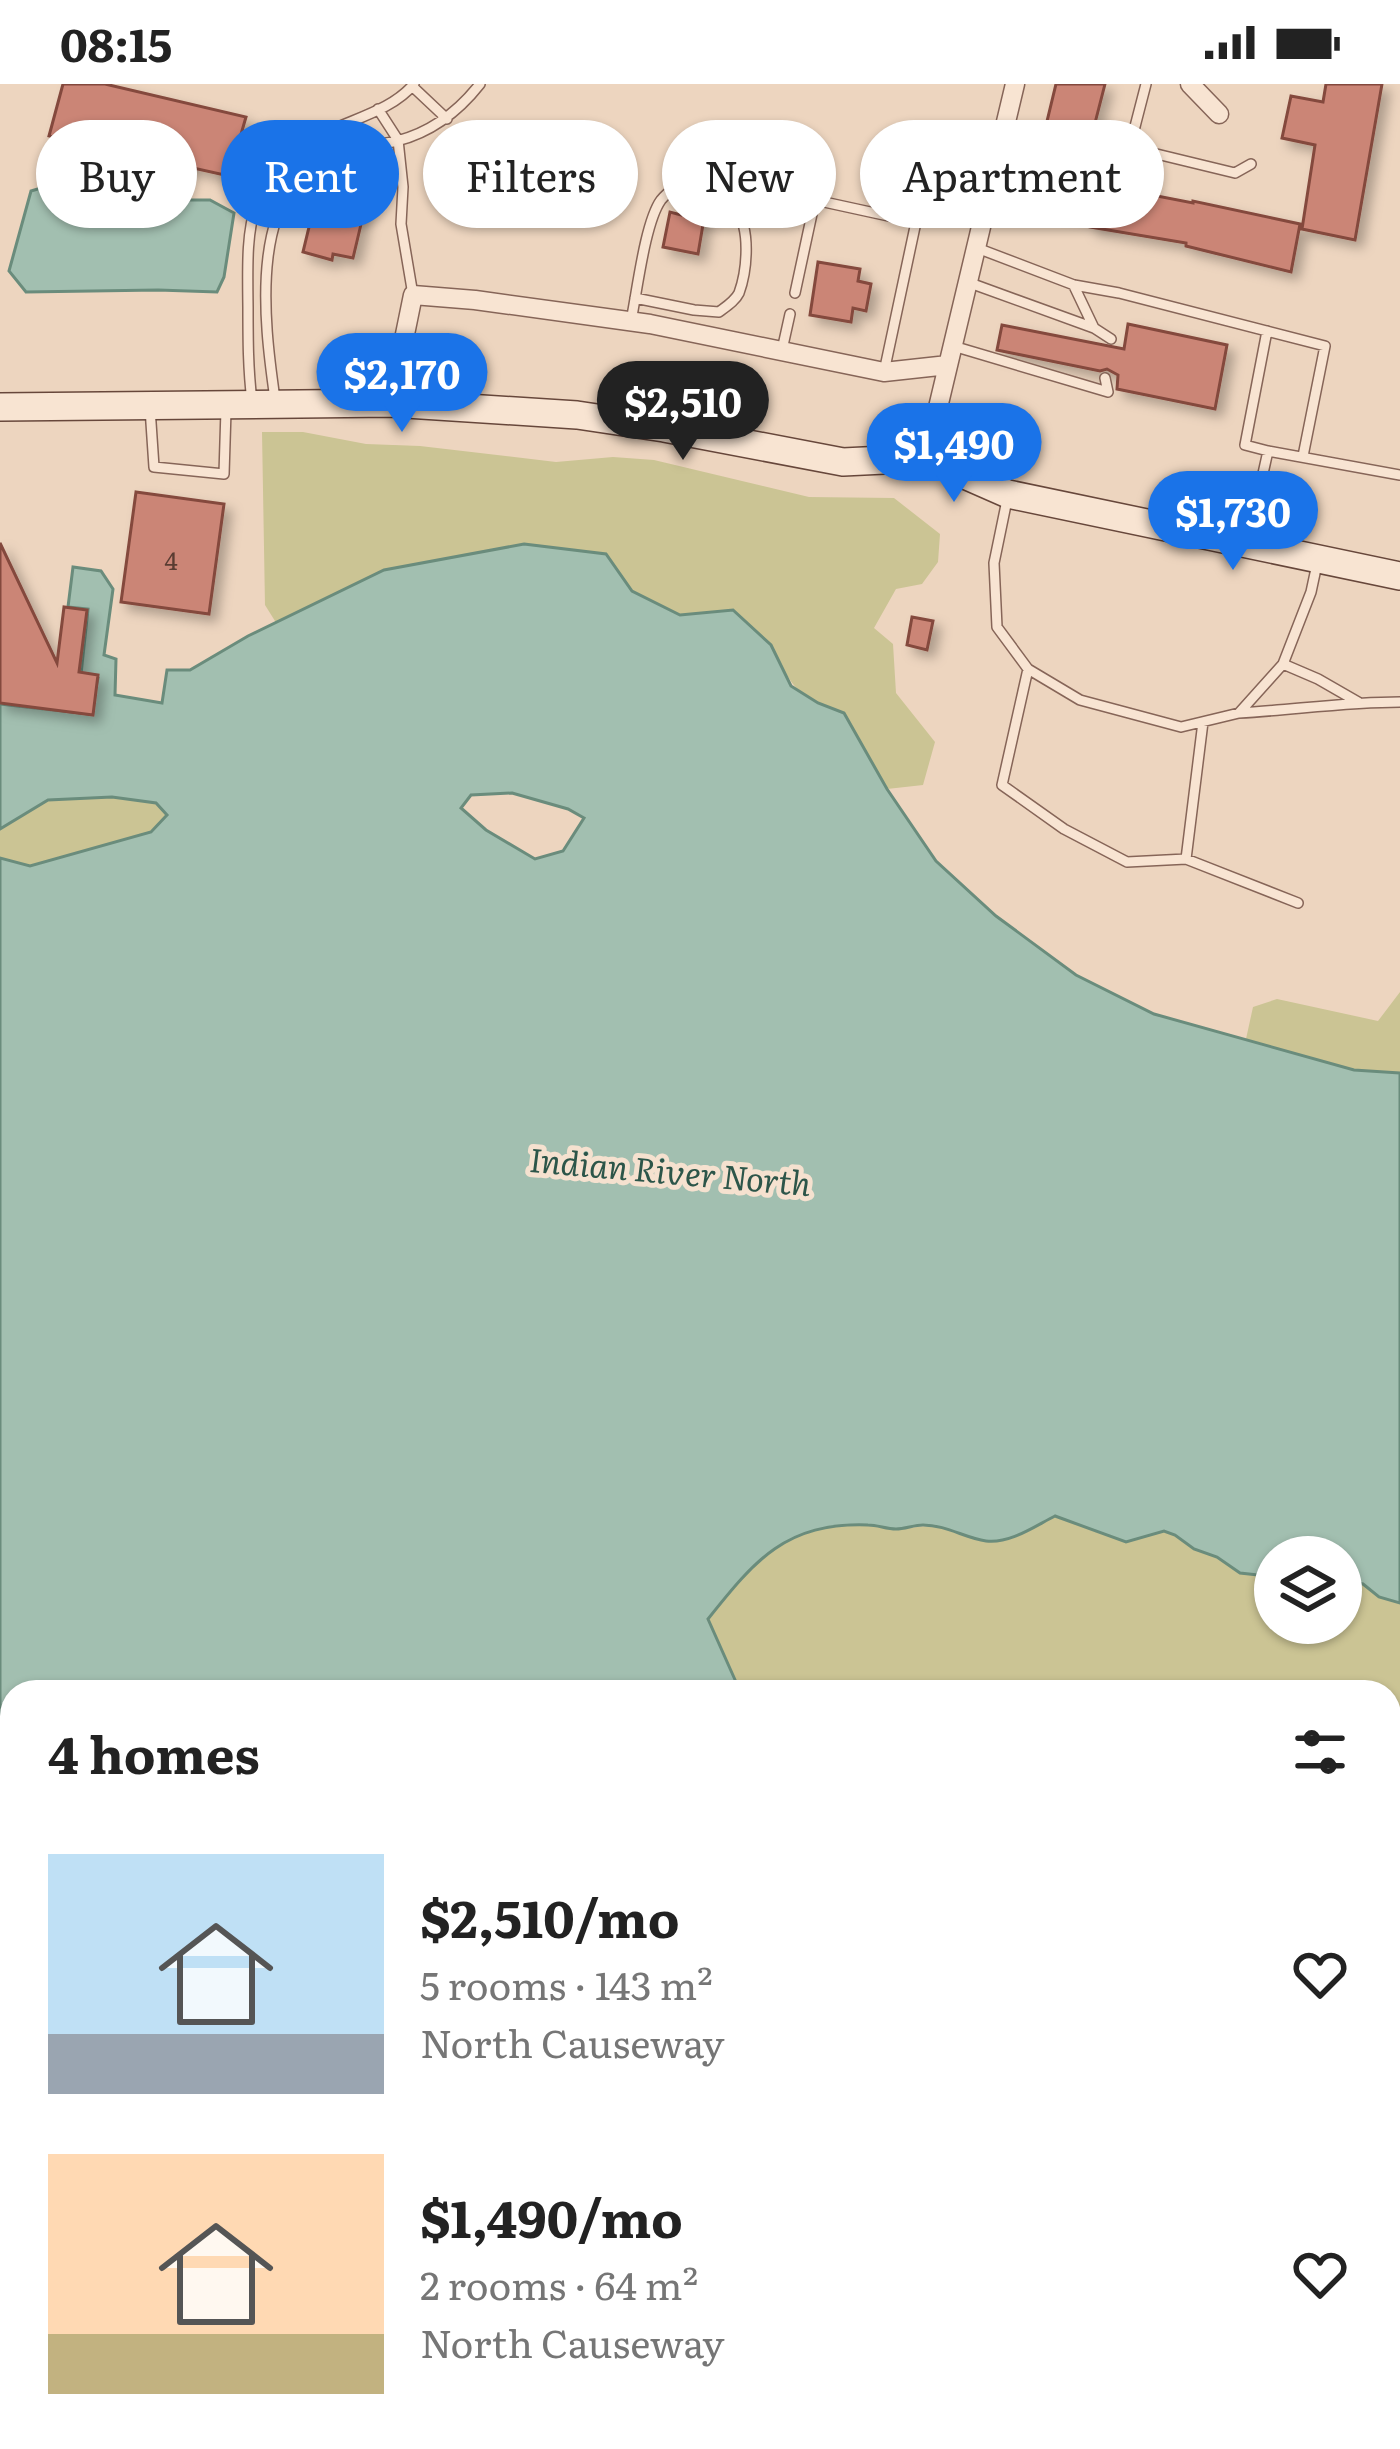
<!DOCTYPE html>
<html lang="en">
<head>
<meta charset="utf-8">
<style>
  :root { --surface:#fff; --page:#f6f6f6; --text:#222; --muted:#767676; --accent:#1a73e8 }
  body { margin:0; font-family:Literata,serif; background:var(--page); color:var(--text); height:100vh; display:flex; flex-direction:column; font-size:45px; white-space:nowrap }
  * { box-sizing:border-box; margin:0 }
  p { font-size:39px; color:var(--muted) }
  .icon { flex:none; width:66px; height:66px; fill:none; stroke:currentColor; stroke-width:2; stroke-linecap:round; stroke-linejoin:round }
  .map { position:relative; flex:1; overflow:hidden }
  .drawer { position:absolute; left:0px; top:1596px; width:1401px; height:771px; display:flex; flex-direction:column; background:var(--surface); border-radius:36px 36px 0 0; box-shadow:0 3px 9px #0004 }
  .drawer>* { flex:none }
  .hud { position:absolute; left:36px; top:36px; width:1329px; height:108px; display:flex; gap:24px }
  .controls { position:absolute; left:1254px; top:1452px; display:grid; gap:24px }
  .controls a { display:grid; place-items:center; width:108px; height:108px; border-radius:50%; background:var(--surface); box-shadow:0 3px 9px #0004; font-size:60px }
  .price { position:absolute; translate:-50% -102px; padding:0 27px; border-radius:42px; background:var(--accent); color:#fff; font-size:39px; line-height:78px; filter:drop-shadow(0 3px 6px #0008) }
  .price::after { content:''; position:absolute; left:50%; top:72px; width:36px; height:27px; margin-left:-18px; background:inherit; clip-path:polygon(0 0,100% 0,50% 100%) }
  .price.current { background:#222; color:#fff }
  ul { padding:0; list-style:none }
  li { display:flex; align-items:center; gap:36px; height:300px; padding:0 48px }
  li span { display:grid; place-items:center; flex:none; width:336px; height:240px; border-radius:0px; color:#555 }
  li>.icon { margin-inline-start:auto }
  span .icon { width:144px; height:144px; fill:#fffc; stroke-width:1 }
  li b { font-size:51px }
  h2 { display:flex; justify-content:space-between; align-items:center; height:144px; padding:0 48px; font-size:51px }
  .pill { padding:0 42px; border-radius:54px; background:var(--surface); box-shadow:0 3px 9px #0004; font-size:42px; line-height:108px }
  .pill.current { background:var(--accent); color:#fff }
  .status { display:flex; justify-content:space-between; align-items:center; height:84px; padding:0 60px; background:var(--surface); direction:ltr }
  .status svg { height:33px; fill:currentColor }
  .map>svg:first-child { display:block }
  .green { fill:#cbc494 }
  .water { fill:#a2bfb0; stroke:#6a8c7c; stroke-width:3; fill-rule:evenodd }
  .building { fill:#cb8576; stroke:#84493e; stroke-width:3; filter:url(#shadow) }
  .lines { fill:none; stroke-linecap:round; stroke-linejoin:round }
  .service-casing { stroke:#866558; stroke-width:12 }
  .minor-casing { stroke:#866558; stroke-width:21 }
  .secondary-casing { stroke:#67473b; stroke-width:30 }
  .service { stroke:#f8e4d2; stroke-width:9 }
  .minor { stroke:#f8e4d2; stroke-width:18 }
  .secondary { stroke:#f8e4d2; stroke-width:27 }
  .labels { text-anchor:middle; stroke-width:10; stroke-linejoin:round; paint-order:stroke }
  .number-label { font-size:24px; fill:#5a3c32 }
  .water-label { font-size:33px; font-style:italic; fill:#2c5549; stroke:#f5e1cf }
</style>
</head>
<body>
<div class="status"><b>08:15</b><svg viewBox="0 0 49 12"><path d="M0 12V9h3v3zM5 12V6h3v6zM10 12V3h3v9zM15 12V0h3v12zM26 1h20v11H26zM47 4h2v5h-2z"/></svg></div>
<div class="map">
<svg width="1400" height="2365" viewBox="0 0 1400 2365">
  <defs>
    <filter id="shadow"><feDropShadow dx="7" dy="7" stdDeviation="6" flood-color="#0004"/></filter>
  </defs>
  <rect width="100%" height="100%" fill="#edd5bf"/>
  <path class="green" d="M 262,348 L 303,348 L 366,360 L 420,362 L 556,378 L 613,373 L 654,376 L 809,413 L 894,414 L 940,450 L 938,478 L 922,500 L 896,505 L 874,544 L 893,560 L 896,609 L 935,658 L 923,701 L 887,705 L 844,629 C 796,611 794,607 771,561 L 680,531 L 524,460 L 385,486 L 296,531 L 280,545 L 265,521 Z
    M 112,713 L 156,719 L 167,731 L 152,748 L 30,782 L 0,774 L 0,745 L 48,716 Z
    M 1400,908 L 1400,989 L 1354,986 L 1246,955 L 1253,923 L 1277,915 L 1378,937 Z
    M 1055,1432 L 1126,1458 L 1164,1447 L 1175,1451 L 1194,1465 L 1217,1473 L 1240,1489 L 1275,1488 L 1275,1539 L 1341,1539 L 1341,1496 L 1363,1500 L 1379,1513 L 1400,1519 L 1400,1969 L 1389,1964 L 1389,1608 L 752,1608 L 736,1598 L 708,1536 C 731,1509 747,1479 777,1461 C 802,1446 840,1440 868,1441 C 874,1441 880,1444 886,1444 C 909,1447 926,1438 951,1445 C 970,1450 983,1460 1004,1456 C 1021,1452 1039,1440 1055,1432 Z
    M 12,2047 L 12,2145 L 0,2150 L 0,2054 Z"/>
  <path class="water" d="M 70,82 L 99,98 L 146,116 L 210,116 L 234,129 L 224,193 L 217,208 L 158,206 L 26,208 L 9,187 L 31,107 L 58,99 Z
    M 524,460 L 606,470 L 632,507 L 680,531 L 733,526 L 771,561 L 791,602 L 818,619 L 844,629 L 887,705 L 936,777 L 996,832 L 1076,891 L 1154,930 L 1354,986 L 1400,989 L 1400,1519 L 1379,1513 L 1363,1500 L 1341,1496 L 1341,1473 L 1275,1473 L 1275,1489 L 1258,1491 L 1240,1489 L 1217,1473 L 1194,1465 L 1175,1451 L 1164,1447 L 1126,1458 L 1055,1432 C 1035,1442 1010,1460 986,1457 C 965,1454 946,1441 923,1441 C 914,1441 905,1445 896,1445 C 886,1445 878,1441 868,1441 C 786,1438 755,1476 708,1535 L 736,1598 L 757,1608 L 12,1608 L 12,2047 L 0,2054 L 0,774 L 30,782 L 151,748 L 167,731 L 156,719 L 112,713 L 48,716 L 0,745 L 0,620 L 90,630 L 98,594 L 81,590 L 88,525 L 68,523 L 73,483 L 101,487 L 113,505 L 104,571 L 116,575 L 115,611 L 162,619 L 167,586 L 190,586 L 248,552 L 384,486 ZM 512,709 L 568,725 L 584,734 L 563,767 L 535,775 L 486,746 L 461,724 L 471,711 Z
    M 1389,2023 L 1400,2027 L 1400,2365 L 869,2365 L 859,2355 L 1389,2355 Z
    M 12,2145 L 12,2260 L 0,2271 L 0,2150 Z"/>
  <path class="building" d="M 63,0 L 105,0 L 246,33 L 229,92 L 49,52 Z
    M 1056,0 L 1105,0 L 1095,39 L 1085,98 L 1193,119 L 1193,117 L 1300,140 L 1291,188 L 1186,162 L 1186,159 L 1090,143 L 1091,132 L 1028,116 Z
    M 1326,0 L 1382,0 L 1355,156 L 1302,145 L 1315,61 L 1282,54 L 1291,12 L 1323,18 Z
    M 318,106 L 367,115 L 353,174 L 333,170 L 332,176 L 303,168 Z
    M 685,118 L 706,123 L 698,170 L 663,163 L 670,128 L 681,131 Z
    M 818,178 L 860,185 L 858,197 L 871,200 L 866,227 L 853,224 L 851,238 L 810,231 Z
    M 1128,240 L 1227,261 L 1215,325 L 1117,305 L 1118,291 L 1107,285 L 1100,287 L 997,266 L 1002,241 L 1124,265 Z
    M 136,408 L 224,420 L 209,530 L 121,518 Z
    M 0,459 L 57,579 L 64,523 L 87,526 L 79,588 L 98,591 L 93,631 L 0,619 Z
    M 912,533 L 933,537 L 927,566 L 907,561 Z"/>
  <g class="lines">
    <g class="service-casing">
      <path id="service" d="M 1146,0 L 1131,58 L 1136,65 L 1235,89 L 1251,80
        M 413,3 L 447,35
        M 378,25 L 398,56 L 403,103 L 401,140 L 413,211
        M 977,164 L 1074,201 L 1119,209 L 1325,262 L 1303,372
        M 970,199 L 1094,244
        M 1074,202 L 1094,244 L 1111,255
        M 795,209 L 815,116 L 916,138 L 983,134
        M 631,237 C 637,208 645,138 661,116 C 665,111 670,107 675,103 C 694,107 723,110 736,126 C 751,145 747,187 739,209 C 735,217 727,222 719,228 L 694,226 L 635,214
        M 1267,247 L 1245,361 L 1268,367
        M 953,262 L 1108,308 L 1105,294
        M 782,266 L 790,230
        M 884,288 L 916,138
        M 275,315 C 264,238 245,96 342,67 C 361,62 379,61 397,57 C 432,48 458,28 480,0
        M 252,317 C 248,285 248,255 248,223 C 247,142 244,92 325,49 C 355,34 392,26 414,0
        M 150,324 L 154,383 L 224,390 L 226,326
        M 1007,416 L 994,479 L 997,543 L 1028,585 L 1080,616 L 1181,643 L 1239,629 L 1283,580 L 1311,508 L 1317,480
        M 1252,456 L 1254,430 L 1268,367 L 1400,391
        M 1283,580 L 1318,595 L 1358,618
        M 1028,585 L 1002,701 L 1064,745 L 1127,778 L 1186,775 L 1203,638
        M 1239,629 C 1293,626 1346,618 1400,618
        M 1186,775 L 1298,819"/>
    </g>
    <g class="minor-casing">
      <path id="minor" d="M 1190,0 L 1219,30
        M 391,319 L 413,211 L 475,216 L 650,240 L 884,288 L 948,281
        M 926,374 L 1015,0
        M 288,2355 L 308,2365
        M 546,2355 L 554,2365
        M 226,2365 L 238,2355"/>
    </g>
    <g class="secondary-casing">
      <path id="secondary" d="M 0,323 L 391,319 L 577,331 L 664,344 L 843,378 L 926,374 L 1008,410 L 1400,492"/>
    </g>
    <use href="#service" class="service"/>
    <use href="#minor" class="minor"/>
    <use href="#secondary" class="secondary"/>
  </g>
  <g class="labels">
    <g class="number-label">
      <text x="171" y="486">4</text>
    </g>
    <g class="water-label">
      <text transform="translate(670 1088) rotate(5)" y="12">Indian River North</text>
    </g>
  </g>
</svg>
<div class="controls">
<a><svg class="icon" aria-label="layers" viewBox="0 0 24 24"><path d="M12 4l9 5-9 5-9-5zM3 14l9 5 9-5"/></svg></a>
</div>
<b class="price" style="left:402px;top:351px">$2,170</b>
<b class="price current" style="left:683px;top:379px">$2,510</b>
<b class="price" style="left:954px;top:421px">$1,490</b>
<b class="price" style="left:1233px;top:489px">$1,730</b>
<div class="hud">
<a class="pill">Buy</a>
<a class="pill current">Rent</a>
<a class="pill">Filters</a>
<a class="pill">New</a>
<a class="pill">Apartment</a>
</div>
<section class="drawer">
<h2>4 homes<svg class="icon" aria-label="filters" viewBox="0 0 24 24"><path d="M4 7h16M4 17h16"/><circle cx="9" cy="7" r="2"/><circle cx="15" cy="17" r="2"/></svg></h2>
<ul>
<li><span style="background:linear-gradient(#bfe0f5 75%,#9aa5b1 0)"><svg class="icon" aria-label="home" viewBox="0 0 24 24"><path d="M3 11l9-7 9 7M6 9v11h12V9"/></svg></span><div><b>$2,510/mo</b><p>5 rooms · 143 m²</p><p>North Causeway</p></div><svg class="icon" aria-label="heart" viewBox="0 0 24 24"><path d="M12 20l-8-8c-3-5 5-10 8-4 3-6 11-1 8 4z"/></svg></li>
<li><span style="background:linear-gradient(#ffd9b3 75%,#c2b280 0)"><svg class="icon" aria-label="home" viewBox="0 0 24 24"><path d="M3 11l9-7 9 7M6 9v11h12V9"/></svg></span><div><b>$1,490/mo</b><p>2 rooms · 64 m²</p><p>North Causeway</p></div><svg class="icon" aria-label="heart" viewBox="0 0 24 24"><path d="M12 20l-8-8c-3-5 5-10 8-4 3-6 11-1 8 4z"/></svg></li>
</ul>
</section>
</div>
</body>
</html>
